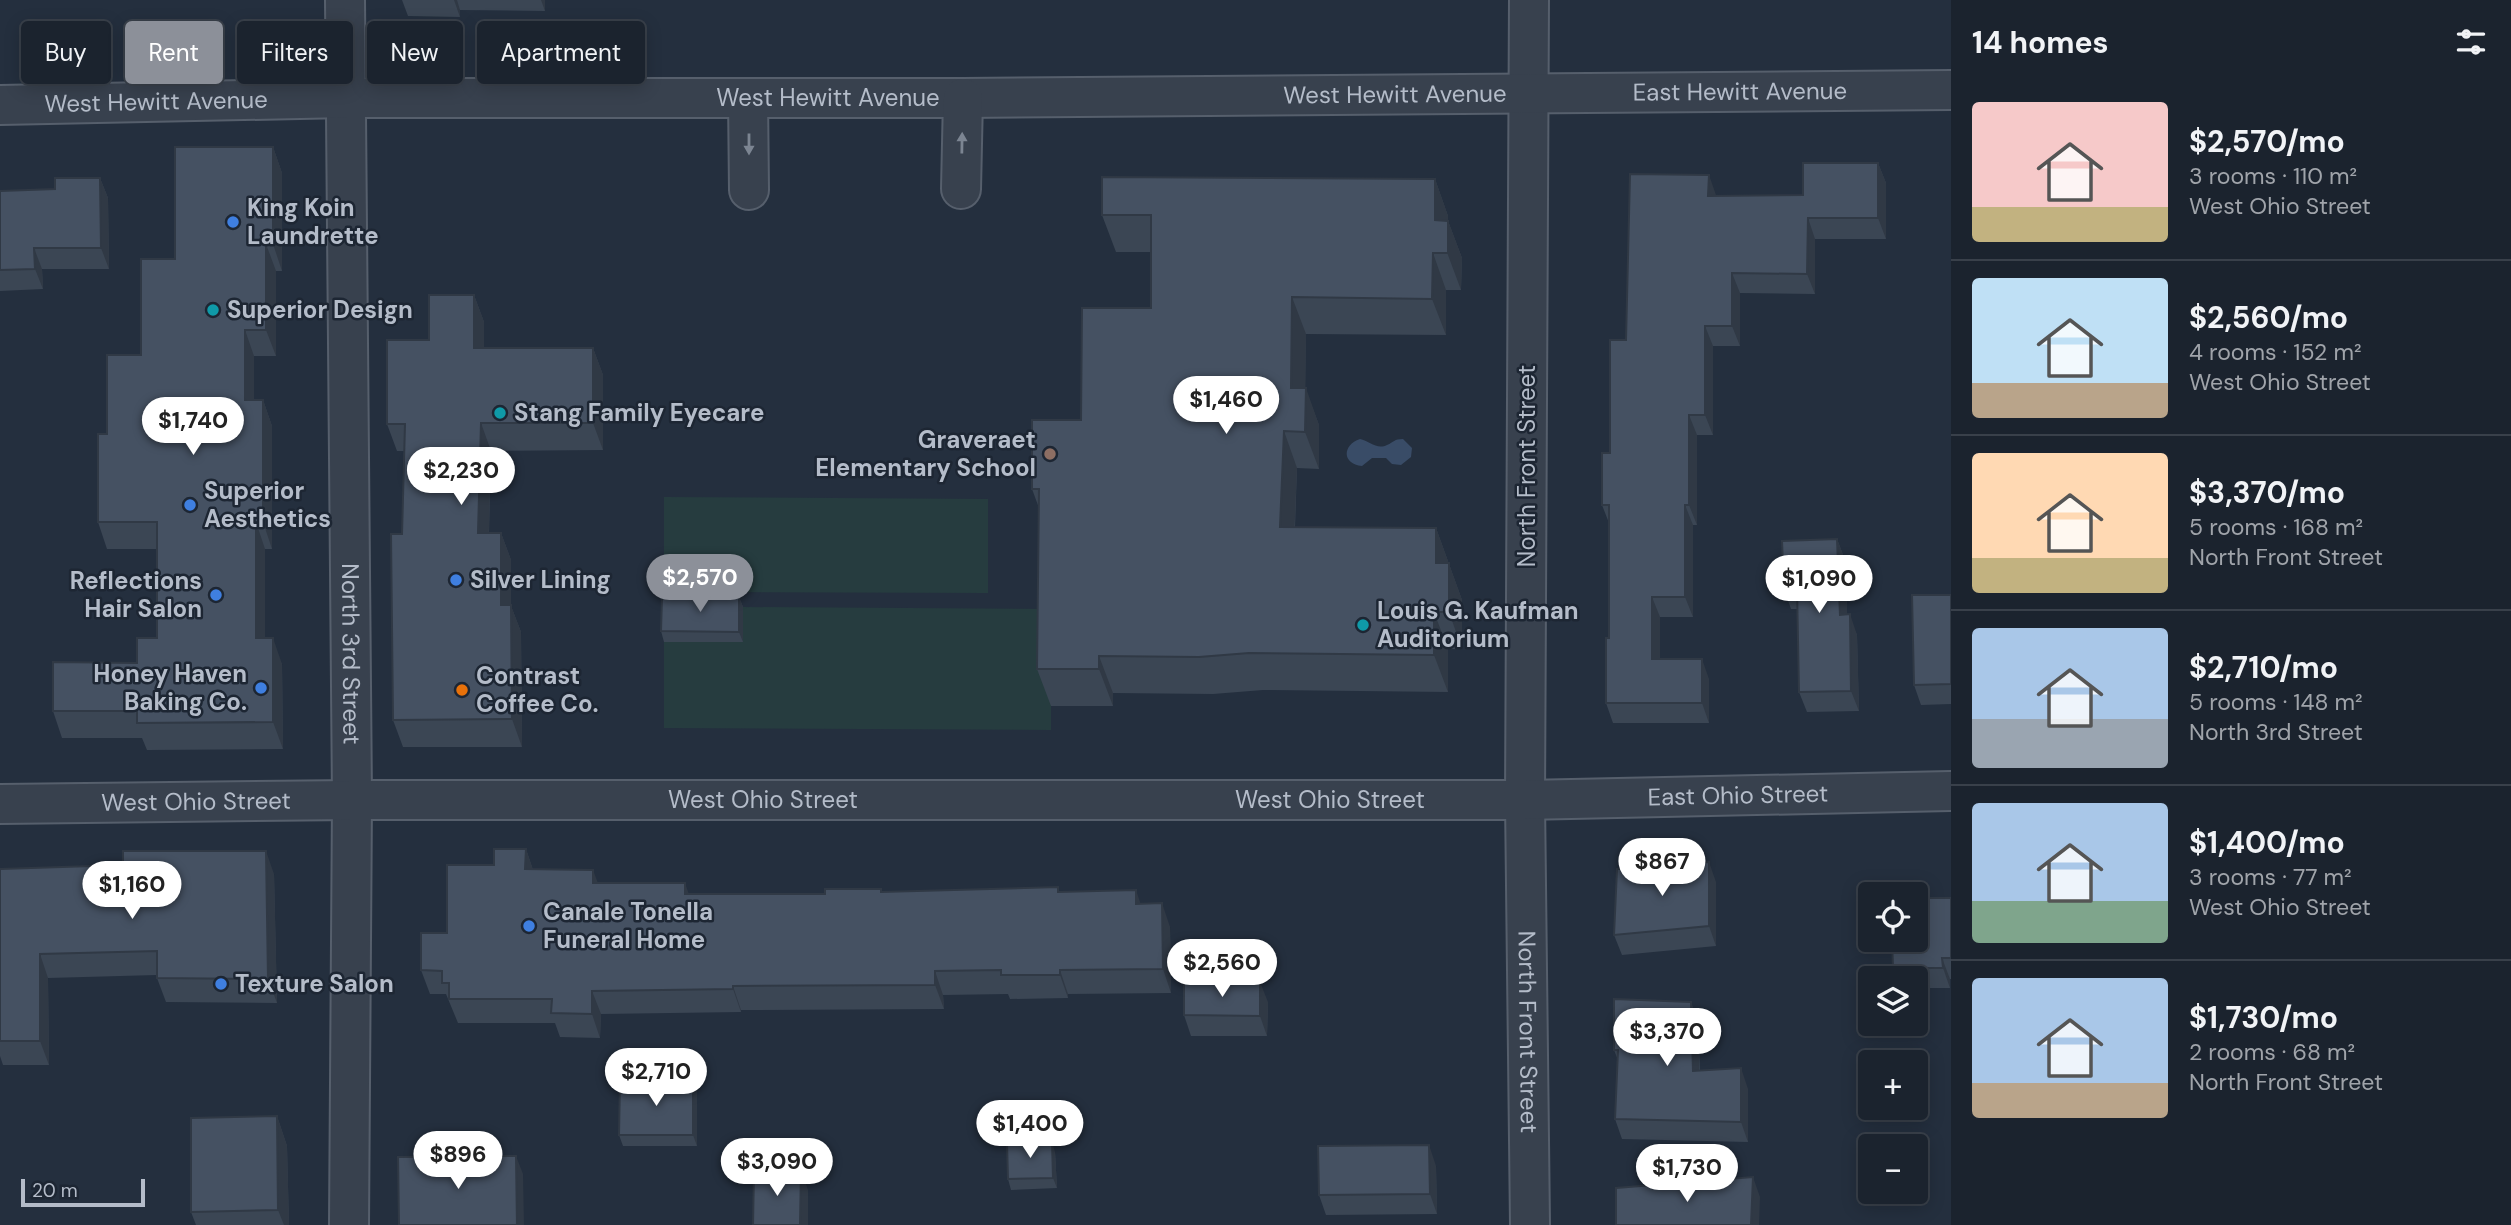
<!DOCTYPE html>
<html lang="en">
<head>
<meta charset="utf-8">
<style>
  :root { --surface:#1b232e; --page:#242b36; --text:#f1f3f6; --muted:#a0a4aa; --line:#39404a; --accent:#8c9099 }
  body { margin:0; font-family:"DM Sans",sans-serif; background:var(--page); color:var(--text); height:100vh; display:flex; flex-direction:column; font-size:26px; white-space:nowrap }
  * { box-sizing:border-box; margin:0 }
  p { font-size:23px; color:var(--muted) }
  .icon { flex:none; width:38px; height:38px; fill:none; stroke:currentColor; stroke-width:2; stroke-linecap:round; stroke-linejoin:round }
  .map { position:relative; flex:1; overflow:hidden }
  .details { display:flex; flex-direction:column; background:var(--surface); width:560px }
  .details>* { flex:none }
  .hud { position:absolute; left:21px; top:21px; width:665px; height:63px; display:flex; gap:14px }
  .tools { position:absolute; left:1858px; top:882px; display:grid; gap:14px }
  .tools a { display:grid; place-items:center; width:70px; height:70px; border-radius:7px; background:var(--surface); box-shadow:0 4px 18px #0003,0 0 0 2px var(--line); font-size:35px }
  .scale { position:absolute; left:21px; bottom:18px; width:124px; box-sizing:border-box; padding-left:7px; border:4px solid #b4bcc9; border-top:0; font-size:19px; line-height:24px; white-space:nowrap; color:#b4bcc9; -webkit-text-stroke:5px #1d2633; paint-order:stroke }
  .price { position:absolute; translate:-50% -60px; padding:0 16px; border-radius:24px; background:#fff; color:#222; font-size:23px; line-height:46px; filter:drop-shadow(0 2px 4px #0008) }
  .price::after { content:''; position:absolute; left:50%; top:42px; width:21px; height:16px; margin-left:-10px; background:inherit; clip-path:polygon(0 0,100% 0,50% 100%) }
  .price.current { background:var(--accent); color:#fff }
  ul { padding:0; list-style:none }
  li { display:flex; align-items:center; gap:21px; height:175px; padding:0 21px }
  li+li { border-top:2px solid var(--line) }
  li span { display:grid; place-items:center; flex:none; width:196px; height:140px; border-radius:7px; color:#555 }
  li>.icon { margin-inline-start:auto }
  span .icon { width:84px; height:84px; fill:#fffc; stroke-width:1 }
  li b { font-size:30px }
  h2 { display:flex; justify-content:space-between; align-items:center; height:84px; padding:0 21px; font-size:30px }
  .chip { padding:0 24px; border-radius:7px; background:var(--surface); box-shadow:0 4px 18px #0003,0 0 0 2px var(--line); font-size:24px; line-height:63px }
  .chip.current { background:var(--accent); color:#fff }
  main { display:flex; flex:1; min-height:0 }
  .map>svg:first-child { display:block }
  .green { fill:#263c3f }
  .water { fill:#394c67 }
  .lines { fill:none; stroke-linecap:round; stroke-linejoin:round }
  .minor-casing { stroke:#565f6c; stroke-width:42 }
  .minor { stroke:#38414e; stroke-width:38 }
  .wall { fill:#3b4654 }
  .shaded-wall { fill:#303945 }
  .building { fill:#455162; stroke:#303945; stroke-width:2 }
  .oneway { fill:#7c8592 }
  .shop-dot { fill:#3f7fe0; stroke:#1d2633; stroke-width:2.5 }
  .culture-dot { fill:#0f9aa8; stroke:#1d2633; stroke-width:2.5 }
  .education-dot { fill:#8d6e63; stroke:#1d2633; stroke-width:2.5 }
  .food-dot { fill:#e8710a; stroke:#1d2633; stroke-width:2.5 }
  .labels { text-anchor:middle; stroke-width:5; stroke-linejoin:round; paint-order:stroke }
  .street-label { font-size:24px; fill:#b4bcc9; stroke:#1d2633 }
  .poi-label { font-size:24px; font-weight:bold; fill:#b4bcc9; stroke:#1d2633; text-anchor:start }
</style>
</head>
<body>
<main>
<div class="map">
<svg width="1951" height="1225" viewBox="0 0 1951 1225">
  <rect width="100%" height="100%" fill="#242f3e"/>
  <path class="green" d="M 664,497 L 988,499 L 988,593 L 664,592 Z
    M 743,607 L 1051,609 L 1051,730 L 664,728 L 664,642 L 742,642 Z"/>
  <path class="water" d="M 1360,439 C 1369,441 1377,450 1387,445 C 1394,442 1394,439 1403,439 L 1412,448 L 1411,457 L 1401,465 L 1392,464 L 1386,458 L 1372,458 L 1362,466 C 1342,464 1342,445 1360,439 Z"/>
  <g class="lines">
    <g class="minor-casing">
      <g id="minor">
        <path id="s1" d="M 345,0 L 352,800 L 349,1225"/>
        <path id="s2" d="M 1529,0 L 1525,800 L 1530,1225"/>
        <path d="M 748,98 L 749,190"/>
        <path id="s3" d="M 0,105 L 347,98 L 963,98 L 1951,90"/>
        <path d="M 961,189 L 963,98"/>
        <path id="s4" d="M 0,804 L 352,800 L 1525,800 L 1951,791"/>
      </g>
    </g>
    <use href="#minor" class="minor"/>
  </g>
  <path class="wall" d="M 402,0 L 545,0 L 545,11 L 460,10 L 460,17 L 408,16 Z
    M 273,147 L 282,173 L 282,271 L 276,271 L 276,356 L 254,356 L 254,400 L 263,400 L 272,426 L 272,549 L 265,549 L 265,638 L 282,664 L 283,749 L 147,750 L 142,738 L 62,738 L 53,711 L 137,663 L 157,638 L 157,549 L 107,549 L 98,522 L 107,434 L 141,355 L 175,259 Z
    M 1878,163 L 1886,183 L 1886,239 L 1815,239 L 1815,294 L 1740,293 L 1740,346 L 1713,346 L 1713,435 L 1697,435 L 1697,525 L 1693,525 L 1693,617 L 1660,617 L 1660,659 L 1709,679 L 1709,723 L 1613,723 L 1606,703 L 1609,638 L 1609,523 L 1602,505 L 1626,340 L 1716,196 L 1803,195 Z
    M 100,178 L 108,198 L 109,269 L 42,269 L 43,289 L 0,291 L 0,191 L 55,189 Z
    M 1435,179 L 1448,216 L 1448,221 L 1462,258 L 1461,290 L 1446,290 L 1446,335 L 1306,334 L 1305,388 L 1319,425 L 1319,469 L 1297,468 L 1295,527 L 1436,528 L 1462,600 L 1462,649 L 1448,649 L 1448,692 L 1263,690 L 1213,694 L 1113,693 L 1113,706 L 1051,706 L 1037,669 L 1039,508 L 1032,489 L 1081,420 L 1151,308 L 1151,252 L 1116,252 L 1102,215 Z
    M 474,295 L 484,322 L 484,348 L 593,348 L 603,375 L 603,450 L 491,451 L 489,533 L 501,533 L 511,560 L 511,606 L 521,632 L 522,747 L 403,747 L 393,720 L 402,534 L 404,451 L 397,451 L 387,424 L 429,340 Z
    M 1837,539 L 1845,560 L 1847,614 L 1857,635 L 1859,711 L 1807,712 L 1799,692 L 1798,609 L 1791,609 L 1784,589 Z
    M 1951,595 L 1951,704 L 1921,705 L 1914,685 Z
    M 739,597 L 743,607 L 743,642 L 664,642 L 661,631 Z
    M 526,849 L 533,870 L 598,883 L 689,894 L 825,894 L 881,889 L 882,892 L 1060,891 L 1140,904 L 1170,927 L 1171,993 L 1068,994 L 1068,998 L 1010,999 L 1008,994 L 943,995 L 944,1009 L 741,1010 L 741,1012 L 601,1014 L 600,1038 L 560,1037 L 555,1023 L 458,1023 L 446,994 L 430,994 L 421,970 L 447,933 Z
    M 0,869 L 274,874 L 277,1003 L 166,1002 L 157,978 L 157,975 L 48,978 L 49,1065 L 3,1065 L 0,1056 Z
    M 1716,882 L 1716,946 L 1622,955 L 1614,935 Z
    M 1951,898 L 1951,979 L 1950,979 L 1950,988 L 1916,988 L 1916,978 L 1897,978 L 1893,968 Z
    M 1268,1002 L 1267,1036 L 1191,1036 L 1184,1015 Z
    M 1691,1002 L 1698,1023 L 1700,1070 L 1748,1089 L 1748,1142 L 1622,1139 L 1615,1119 L 1618,1060 L 1614,1050 Z
    M 697,1091 L 697,1146 L 623,1146 L 619,1135 Z
    M 277,1116 L 287,1146 L 289,1225 L 196,1225 L 191,1212 Z
    M 1055,1152 L 1057,1188 L 1011,1190 L 1008,1179 Z
    M 1436,1166 L 1437,1214 L 1326,1215 L 1319,1195 Z"/>
  <path class="shaded-wall" d="M 454,0 L 457,0 L 460,10 L 460,17 Z
    M 541,0 L 545,0 L 545,11 Z
    M 273,147 L 282,173 L 282,271 L 273,244 Z
    M 1878,163 L 1886,183 L 1886,239 L 1878,218 Z
    M 1709,175 L 1716,195 L 1716,216 L 1708,196 Z
    M 100,178 L 108,198 L 109,269 L 101,248 Z
    M 1435,179 L 1448,216 L 1448,221 L 1462,258 L 1461,290 L 1435,220 Z
    M 1808,218 L 1815,239 L 1815,294 L 1807,274 Z
    M 266,244 L 276,271 L 276,356 L 266,330 Z
    M 34,248 L 42,269 L 43,289 L 35,269 Z
    M 1433,253 L 1446,290 L 1446,335 L 1432,299 Z
    M 1732,273 L 1740,293 L 1740,346 L 1732,326 Z
    M 474,295 L 484,322 L 484,375 L 474,348 Z
    M 1292,297 L 1306,334 L 1305,425 L 1291,388 Z
    M 1705,326 L 1713,346 L 1713,435 L 1705,415 Z
    M 245,330 L 254,356 L 254,426 L 245,400 Z
    M 593,348 L 603,375 L 603,450 L 593,423 Z
    M 1306,388 L 1319,425 L 1319,469 L 1305,432 Z
    M 263,400 L 272,426 L 272,549 L 263,522 Z
    M 1689,415 L 1697,435 L 1697,525 L 1689,505 Z
    M 481,423 L 491,451 L 488,561 L 478,533 Z
    M 1284,431 L 1297,468 L 1293,564 L 1280,527 Z
    M 1685,505 L 1693,525 L 1693,617 L 1685,597 Z
    M 256,522 L 265,549 L 265,664 L 256,638 Z
    M 1436,528 L 1462,600 L 1462,649 L 1449,612 L 1436,563 Z
    M 501,533 L 511,560 L 511,606 L 521,632 L 522,747 L 512,719 L 501,605 Z
    M 1837,539 L 1845,560 L 1848,635 L 1840,615 Z
    M 739,597 L 743,607 L 743,642 L 739,632 Z
    M 1652,597 L 1660,617 L 1660,679 L 1652,659 Z
    M 1434,612 L 1448,649 L 1448,692 L 1434,655 Z
    M 1850,614 L 1857,635 L 1859,711 L 1851,691 Z
    M 273,638 L 282,664 L 283,749 L 273,722 Z
    M 1099,656 L 1113,693 L 1113,706 L 1099,669 Z
    M 1702,659 L 1709,679 L 1709,723 L 1702,703 Z
    M 526,849 L 534,873 L 525,869 Z
    M 266,851 L 274,874 L 277,1003 L 268,979 Z
    M 1709,862 L 1716,882 L 1716,946 L 1709,926 Z
    M 593,870 L 602,894 L 593,883 Z
    M 685,883 L 693,906 L 685,894 Z
    M 1136,890 L 1144,914 L 1136,904 Z
    M 1162,903 L 1170,927 L 1171,993 L 1163,969 Z
    M 40,954 L 48,978 L 49,1065 L 40,1041 Z
    M 1942,958 L 1950,979 L 1950,988 L 1943,968 Z
    M 1060,970 L 1068,994 L 1068,998 L 1060,975 Z
    M 935,971 L 943,995 L 944,1009 L 935,985 Z
    M 1260,982 L 1268,1002 L 1267,1036 L 1260,1016 Z
    M 733,986 L 741,1010 L 741,1012 L 733,989 Z
    M 592,991 L 601,1014 L 600,1038 L 592,1014 Z
    M 1691,1002 L 1698,1023 L 1700,1091 L 1693,1071 Z
    M 1741,1068 L 1748,1089 L 1748,1142 L 1741,1122 Z
    M 693,1080 L 697,1091 L 697,1146 L 693,1135 Z
    M 277,1116 L 287,1146 L 289,1225 L 284,1225 L 278,1210 Z
    M 1052,1141 L 1055,1152 L 1057,1188 L 1053,1178 Z
    M 1429,1145 L 1436,1166 L 1437,1214 L 1430,1194 Z
    M 516,1156 L 523,1174 L 524,1225 L 517,1225 Z
    M 801,1170 L 808,1190 L 808,1225 L 800,1225 Z
    M 1753,1177 L 1760,1197 L 1759,1225 L 1751,1225 Z"/>
  <path class="building" d="M 175,147 L 273,147 L 273,244 L 266,244 L 266,330 L 245,330 L 245,400 L 263,400 L 263,522 L 256,522 L 256,638 L 273,638 L 273,722 L 137,723 L 137,711 L 53,711 L 53,662 L 137,663 L 137,638 L 157,638 L 157,522 L 98,522 L 98,434 L 107,434 L 107,355 L 141,355 L 141,259 L 175,259 Z
    M 1803,163 L 1878,163 L 1878,218 L 1808,218 L 1807,274 L 1732,273 L 1732,326 L 1705,326 L 1705,415 L 1689,415 L 1689,505 L 1685,505 L 1685,597 L 1652,597 L 1652,659 L 1702,659 L 1702,703 L 1606,703 L 1606,638 L 1609,638 L 1609,505 L 1602,505 L 1602,453 L 1610,453 L 1610,340 L 1626,340 L 1630,174 L 1709,175 L 1708,196 L 1803,195 Z
    M 1102,177 L 1435,179 L 1435,220 L 1448,221 L 1448,253 L 1433,253 L 1432,299 L 1292,297 L 1291,388 L 1306,388 L 1305,432 L 1284,431 L 1280,527 L 1436,528 L 1436,563 L 1449,563 L 1449,612 L 1434,612 L 1434,655 L 1249,653 L 1199,657 L 1099,656 L 1099,669 L 1037,669 L 1039,489 L 1032,489 L 1032,420 L 1081,420 L 1082,308 L 1151,308 L 1151,215 L 1102,215 Z
    M 55,178 L 100,178 L 101,248 L 34,248 L 35,269 L 0,270 L 0,191 L 55,189 Z
    M 429,295 L 474,295 L 474,348 L 593,348 L 593,423 L 481,423 L 478,533 L 501,533 L 501,605 L 511,605 L 512,719 L 393,720 L 391,534 L 402,534 L 405,424 L 387,424 L 387,340 L 429,340 Z
    M 1837,539 L 1840,615 L 1850,614 L 1851,691 L 1799,692 L 1797,588 L 1784,589 L 1782,541 Z
    M 1912,595 L 1951,595 L 1951,684 L 1914,685 Z
    M 662,597 L 739,597 L 739,632 L 661,631 Z
    M 494,849 L 526,849 L 525,869 L 593,870 L 593,883 L 685,883 L 685,894 L 825,894 L 825,889 L 881,889 L 881,892 L 1058,887 L 1058,892 L 1136,890 L 1136,904 L 1162,903 L 1163,969 L 1060,970 L 1060,975 L 1001,975 L 1001,970 L 935,971 L 935,985 L 733,986 L 733,989 L 592,991 L 592,1014 L 551,1013 L 552,999 L 449,999 L 449,983 L 442,983 L 442,971 L 421,970 L 421,933 L 447,933 L 447,865 L 494,865 Z
    M 123,851 L 266,851 L 268,979 L 157,978 L 157,951 L 40,954 L 40,1041 L 0,1041 L 0,869 L 123,865 Z
    M 1709,862 L 1709,926 L 1614,935 L 1617,869 Z
    M 1916,898 L 1951,898 L 1951,958 L 1942,958 L 1943,968 L 1893,968 L 1892,940 L 1916,940 Z
    M 1184,982 L 1260,982 L 1260,1016 L 1184,1015 Z
    M 1614,999 L 1691,1002 L 1693,1071 L 1741,1068 L 1741,1122 L 1615,1119 L 1618,1050 L 1614,1050 Z
    M 620,1080 L 693,1080 L 693,1135 L 619,1135 Z
    M 277,1116 L 278,1210 L 191,1212 L 191,1118 Z
    M 1052,1141 L 1053,1178 L 1008,1179 L 1007,1143 Z
    M 1429,1145 L 1430,1194 L 1319,1195 L 1318,1146 Z
    M 516,1156 L 517,1225 L 399,1225 L 398,1157 Z
    M 754,1170 L 801,1170 L 800,1225 L 753,1225 Z
    M 1753,1177 L 1751,1225 L 1616,1225 L 1616,1188 Z"/>
  <defs><path id="oneway-solid" d="M-6-.8H1V-3.2L6.5 0L1 3.2V.8H-6Z" transform="scale(1.75)"/></defs>
  <g class="oneway">
    <use href="#oneway-solid" transform="translate(962 143) rotate(-89)"/>
    <use href="#oneway-solid" transform="translate(749 144) rotate(90)"/>
  </g>
  <g class="shop-dot">
    <circle cx="233" cy="222" r="7"/>
    <circle cx="190" cy="505" r="7"/>
    <circle cx="456" cy="580" r="7"/>
    <circle cx="216" cy="595" r="7"/>
    <circle cx="261" cy="688" r="7"/>
    <circle cx="529" cy="926" r="7"/>
    <circle cx="221" cy="984" r="7"/>
  </g>
  <g class="culture-dot">
    <circle cx="213" cy="310" r="7"/>
    <circle cx="500" cy="413" r="7"/>
    <circle cx="1363" cy="625" r="7"/>
  </g>
  <circle class="education-dot" cx="1050" cy="454" r="7"/>
  <circle class="food-dot" cx="462" cy="690" r="7"/>
  <g class="labels">
    <g class="street-label">
      <text dy="8" stroke="none"><textPath href="#s3" startOffset="1740">East Hewitt Avenue</textPath></text>
      <text dy="8" stroke="none"><textPath href="#s3" startOffset="1395">West Hewitt Avenue</textPath></text>
      <text dy="8" stroke="none"><textPath href="#s3" startOffset="828">West Hewitt Avenue</textPath></text>
      <text dy="8" stroke="none"><textPath href="#s3" startOffset="156">West Hewitt Avenue</textPath></text>
      <text transform="translate(1527 466) rotate(-90)" y="8">North Front Street</text>
      <text dy="8" stroke="none"><textPath href="#s1" startOffset="654">North 3rd Street</textPath></text>
      <text dy="8" stroke="none"><textPath href="#s4" startOffset="1738">East Ohio Street</textPath></text>
      <text dy="8" stroke="none"><textPath href="#s4" startOffset="1330">West Ohio Street</textPath></text>
      <text dy="8" stroke="none"><textPath href="#s4" startOffset="763">West Ohio Street</textPath></text>
      <text dy="8" stroke="none"><textPath href="#s4" startOffset="196">West Ohio Street</textPath></text>
      <text dy="8" stroke="none"><textPath href="#s2" startOffset="1032">North Front Street</textPath></text>
    </g>
    <g class="poi-label">
      <text x="247" y="216">King Koin<tspan x="247" dy="28">Laundrette</tspan></text>
      <text x="227" y="318">Superior Design</text>
      <text x="514" y="421">Stang Family Eyecare</text>
      <text x="1036" y="448" text-anchor="end">Graveraet<tspan x="1036" dy="28">Elementary School</tspan></text>
      <text x="204" y="499">Superior<tspan x="204" dy="28">Aesthetics</tspan></text>
      <text x="470" y="588">Silver Lining</text>
      <text x="202" y="589" text-anchor="end">Reflections<tspan x="202" dy="28">Hair Salon</tspan></text>
      <text x="1377" y="619">Louis G. Kaufman<tspan x="1377" dy="28">Auditorium</tspan></text>
      <text x="247" y="682" text-anchor="end">Honey Haven<tspan x="247" dy="28">Baking Co.</tspan></text>
      <text x="476" y="684">Contrast<tspan x="476" dy="28">Coffee Co.</tspan></text>
      <text x="543" y="920">Canale Tonella<tspan x="543" dy="28">Funeral Home</tspan></text>
      <text x="235" y="992">Texture Salon</text>
    </g>
  </g>
</svg>
<div class="tools">
<a><svg class="icon" aria-label="locate" viewBox="0 0 24 24"><circle cx="12" cy="12" r="6"/><path d="M12 2v4M12 18v4M2 12h4M18 12h4"/></svg></a>
<a><svg class="icon" aria-label="layers" viewBox="0 0 24 24"><path d="M12 4l9 5-9 5-9-5zM3 14l9 5 9-5"/></svg></a>
<a>+</a>
<a>−</a>
</div>
<div class="scale">20 m</div>
<b class="price" style="left:1226px;top:436px">$1,460</b>
<b class="price" style="left:193px;top:457px">$1,740</b>
<b class="price" style="left:461px;top:507px">$2,230</b>
<b class="price current" style="left:700px;top:614px">$2,570</b>
<b class="price" style="left:1819px;top:615px">$1,090</b>
<b class="price" style="left:1662px;top:898px">$867</b>
<b class="price" style="left:132px;top:921px">$1,160</b>
<b class="price" style="left:1222px;top:999px">$2,560</b>
<b class="price" style="left:1667px;top:1068px">$3,370</b>
<b class="price" style="left:656px;top:1108px">$2,710</b>
<b class="price" style="left:1030px;top:1160px">$1,400</b>
<b class="price" style="left:458px;top:1191px">$896</b>
<b class="price" style="left:777px;top:1198px">$3,090</b>
<b class="price" style="left:1687px;top:1204px">$1,730</b>
<div class="hud">
<a class="chip">Buy</a>
<a class="chip current">Rent</a>
<a class="chip">Filters</a>
<a class="chip">New</a>
<a class="chip">Apartment</a>
</div>
</div>
<section class="details">
<h2>14 homes<svg class="icon" aria-label="filters" viewBox="0 0 24 24"><path d="M4 7h16M4 17h16"/><circle cx="9" cy="7" r="2"/><circle cx="15" cy="17" r="2"/></svg></h2>
<ul>
<li><span style="background:linear-gradient(#f6c9c9 75%,#c2b280 0)"><svg class="icon" aria-label="home" viewBox="0 0 24 24"><path d="M3 11l9-7 9 7M6 9v11h12V9"/></svg></span><div><b>$2,570/mo</b><p>3 rooms · 110 m²</p><p>West Ohio Street</p></div></li>
<li><span style="background:linear-gradient(#bfe0f5 75%,#b9a48a 0)"><svg class="icon" aria-label="home" viewBox="0 0 24 24"><path d="M3 11l9-7 9 7M6 9v11h12V9"/></svg></span><div><b>$2,560/mo</b><p>4 rooms · 152 m²</p><p>West Ohio Street</p></div></li>
<li><span style="background:linear-gradient(#ffd9b3 75%,#c2b280 0)"><svg class="icon" aria-label="home" viewBox="0 0 24 24"><path d="M3 11l9-7 9 7M6 9v11h12V9"/></svg></span><div><b>$3,370/mo</b><p>5 rooms · 168 m²</p><p>North Front Street</p></div></li>
<li><span style="background:linear-gradient(#a9c7e8 65%,#9aa5b1 0)"><svg class="icon" aria-label="home" viewBox="0 0 24 24"><path d="M3 11l9-7 9 7M6 9v11h12V9"/></svg></span><div><b>$2,710/mo</b><p>5 rooms · 148 m²</p><p>North 3rd Street</p></div></li>
<li><span style="background:linear-gradient(#a9c7e8 70%,#7fa58c 0)"><svg class="icon" aria-label="home" viewBox="0 0 24 24"><path d="M3 11l9-7 9 7M6 9v11h12V9"/></svg></span><div><b>$1,400/mo</b><p>3 rooms · 77 m²</p><p>West Ohio Street</p></div></li>
<li><span style="background:linear-gradient(#a9c7e8 75%,#b9a48a 0)"><svg class="icon" aria-label="home" viewBox="0 0 24 24"><path d="M3 11l9-7 9 7M6 9v11h12V9"/></svg></span><div><b>$1,730/mo</b><p>2 rooms · 68 m²</p><p>North Front Street</p></div></li>
</ul>
</section>
</main>
</body>
</html>
